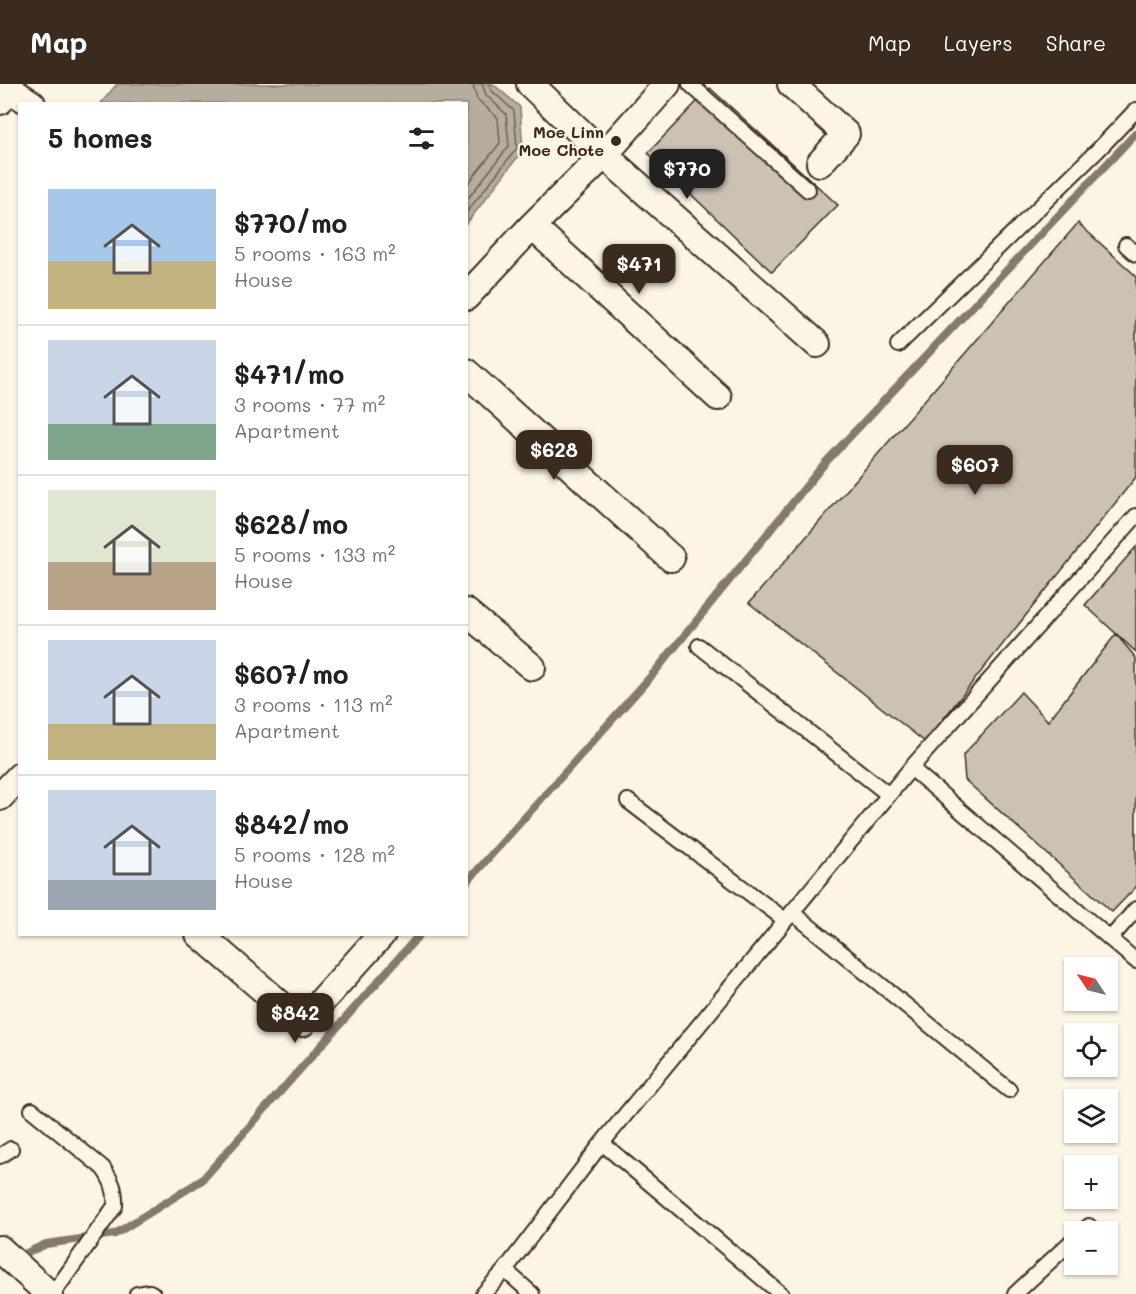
<!DOCTYPE html>
<html lang="en">
<head>
<meta charset="utf-8">
<style>
  :root { --surface:#fff; --page:#f2f2f2; --text:#202124; --muted:#757577; --line:#e0e0e0; --accent:#3b2a1e }
  body { margin:0; font-family:Mali,sans-serif; background:var(--page); color:var(--text); height:100vh; display:flex; flex-direction:column; font-size:22px; white-space:nowrap }
  * { box-sizing:border-box; margin:0 }
  p { font-size:20px; color:var(--muted) }
  .icon { flex:none; width:33px; height:33px; fill:none; stroke:currentColor; stroke-width:2; stroke-linecap:round; stroke-linejoin:round }
  .map { position:relative; flex:1; overflow:hidden }
  .side { position:absolute; left:18px; top:18px; width:450px; height:834px; display:flex; flex-direction:column; background:var(--surface); border-radius:0px; box-shadow:0 2px 4px #0004 }
  .side>* { flex:none }
  .needle { width:39px; rotate:305deg }
  .buttons { position:absolute; left:1064px; top:873px; display:grid; gap:12px }
  .buttons a { display:grid; place-items:center; width:54px; height:54px; border-radius:0px; background:var(--surface); box-shadow:0 2px 4px #0004; font-size:30px }
  .price { position:absolute; translate:-50% -51px; padding:0 14px; border-radius:12px; background:var(--accent); color:#fff; font-size:20px; line-height:39px; filter:drop-shadow(0 2px 3px #0008) }
  .price::after { content:''; position:absolute; left:50%; top:36px; width:18px; height:14px; margin-left:-9px; background:inherit; clip-path:polygon(0 0,100% 0,50% 100%) }
  .price.current { background:#222; color:#fff }
  ul { padding:0; list-style:none }
  li { display:flex; align-items:center; gap:18px; height:150px; padding:0 30px }
  li+li { border-top:2px solid var(--line) }
  li span { display:grid; place-items:center; flex:none; width:168px; height:120px; border-radius:0px; color:#555 }
  li>.icon { margin-inline-start:auto }
  span .icon { width:72px; height:72px; fill:#fffc; stroke-width:1 }
  li b { font-size:26px }
  h2 { display:flex; justify-content:space-between; align-items:center; height:72px; padding:0 30px; font-size:26px }
  header { display:flex; align-items:center; gap:36px; box-sizing:border-box; height:84px; padding:0 30px; background:var(--accent); color:#fff }
  header strong { font-size:28px }
  nav { display:flex; gap:33px; margin-inline-start:auto; font-size:21px }
  .map>svg:first-child { display:block }
  .water { fill:#b7ad9e; stroke:#85796b; stroke-width:1.5 }
  .lines { fill:none; stroke-linecap:round; stroke-linejoin:round }
  .shore { stroke:#6d5e51; stroke-width:1.5 }
  .stream { stroke:#85796b; stroke-width:8 }
  .building { fill:#ccc2b3; stroke:#3b2a1e; stroke-width:1.5 }
  .service-casing { stroke:#3b2a1e; stroke-width:18 }
  .minor-casing { stroke:#3b2a1e; stroke-width:30 }
  .service { stroke:#fcf5e5; stroke-width:14 }
  .minor { stroke:#fcf5e5; stroke-width:26 }
  .poi-dot { fill:#3b2a1e; stroke:#fcf5e5; stroke-width:2 }
  .labels { text-anchor:middle; stroke-width:4.5; stroke-linejoin:round; paint-order:stroke }
  .poi-label { font-size:16px; font-weight:bold; fill:#3b2a1e; stroke:#fcf5e5; text-anchor:end }
</style>
</head>
<body>
<header>
<strong>Map</strong>
<nav><a>Map</a><a>Layers</a><a>Share</a></nav>
</header>
<div class="map">
<svg width="1136" height="1210" viewBox="0 0 1136 1210">
  <rect width="100%" height="100%" fill="#fcf5e5"/>
  <filter id="ink" filterUnits="userSpaceOnUse"><feTurbulence type="fractalNoise" baseFrequency=".0167" numOctaves="2"/><feDisplacementMap in="SourceGraphic" scale="12" xChannelSelector="R" yChannelSelector="G"/><feConvolveMatrix kernelMatrix="1 2 1 2 8 2 1 2 1" color-interpolation-filters="sRGB"/></filter>
  <g filter="url(#ink)">
    <path class="water" d="M 117,0 L 493,0 L 520,23 L 523,66 L 467,139 L 466,20 L 101,19 Z"/>
    <g class="lines">
      <path class="shore" d="M 466,102 L 500,59 L 498,34 L 477,15 L 473,0
        M 466,117 L 509,62 L 506,30 L 486,11 L 482,0
        M 466,129 L 517,64 L 514,27 L 491,6 L 490,0"/>
      <path class="stream" d="M 466,799 L 653,590 L 825,379 L 1136,49
        M 18,1173 L 46,1160 L 115,1150 L 202,1096 L 420,850"/>
    </g>
    <path class="building" d="M 710,4 L 838,121 L 772,188 L 648,69 Z
      M 1078,139 L 1136,192 L 1136,393 L 925,658 L 749,519 Z
      M 1136,463 L 1136,568 L 1085,521 Z
      M 1116,550 L 1136,574 L 1136,803 L 1112,828 L 965,696 L 963,671 L 1021,608 L 1048,637 Z"/>
    <g class="lines">
      <g class="service-casing">
        <path id="service" d="M 690,0 L 808,106
          M 1126,161 L 1136,170
          M 898,261 L 1098,66 L 1136,26
          M 699,562 L 889,711
          M 911,684 L 1136,877
          M 628,717 L 785,836
          M 792,828 L 1009,1006
          M 1110,855 L 1136,825
          M 32,1026 L 103,1084 C 112,1097 116,1106 115,1122 L 53,1210
          M 602,1059 L 781,1210
          M 0,1072 L 11,1065
          M 1082,1148 L 1089,1142
          M 505,1186 L 532,1210
          M 137,1210 L 150,1208 L 153,1210
          M 483,1210 L 505,1186 L 602,1059 L 911,684 L 1136,432
          M 1015,1210 L 1074,1155"/>
      </g>
      <g class="minor-casing">
        <path id="minor" d="M 530,0 L 604,71 L 817,260
          M 791,0 L 846,50 L 820,79
          M 0,17 L 6,10 L 14,8 L 32,20
          M 532,142 L 718,313
          M 466,213 L 532,142 L 604,71 L 667,0
          M 466,288 L 671,474
          M 466,528 L 532,583
          M 0,713 L 20,692
          M 199,850 L 302,939 L 382,850
          M 0,1165 L 49,1210"/>
      </g>
      <use href="#service" class="service"/>
      <use href="#minor" class="minor"/>
    </g>
  </g>
  <circle class="poi-dot" cx="616" cy="57" r="6"/>
  <g class="labels">
    <g class="poi-label">
      <text x="604" y="54">Moe Linn<tspan x="604" dy="18">Moe Chote</tspan></text>
    </g>
  </g>
</svg>
<div class="buttons">
<a><svg class="needle" viewBox="-14 -14 28 28"><path d="M0-13l5 13h-10z" fill="#e53935"/><path d="M0 13l5-13h-10z" fill="#757577"/></svg></a>
<a><svg class="icon" aria-label="locate" viewBox="0 0 24 24"><circle cx="12" cy="12" r="6"/><path d="M12 2v4M12 18v4M2 12h4M18 12h4"/></svg></a>
<a><svg class="icon" aria-label="layers" viewBox="0 0 24 24"><path d="M12 4l9 5-9 5-9-5zM3 14l9 5 9-5"/></svg></a>
<a>+</a>
<a>−</a>
</div>
<b class="price current" style="left:687px;top:116px">$770</b>
<b class="price" style="left:639px;top:211px">$471</b>
<b class="price" style="left:554px;top:397px">$628</b>
<b class="price" style="left:975px;top:412px">$607</b>
<b class="price" style="left:295px;top:960px">$842</b>
<section class="side">
<h2>5 homes<svg class="icon" aria-label="filters" viewBox="0 0 24 24"><path d="M4 7h16M4 17h16"/><circle cx="9" cy="7" r="2"/><circle cx="15" cy="17" r="2"/></svg></h2>
<ul>
<li><span style="background:linear-gradient(#a9c7e8 60%,#c2b280 0)"><svg class="icon" aria-label="home" viewBox="0 0 24 24"><path d="M3 11l9-7 9 7M6 9v11h12V9"/></svg></span><div><b>$770/mo</b><p>5 rooms · 163 m²</p><p>House</p></div></li>
<li><span style="background:linear-gradient(#c9d6e8 70%,#7fa58c 0)"><svg class="icon" aria-label="home" viewBox="0 0 24 24"><path d="M3 11l9-7 9 7M6 9v11h12V9"/></svg></span><div><b>$471/mo</b><p>3 rooms · 77 m²</p><p>Apartment</p></div></li>
<li><span style="background:linear-gradient(#dfe7d0 60%,#b9a48a 0)"><svg class="icon" aria-label="home" viewBox="0 0 24 24"><path d="M3 11l9-7 9 7M6 9v11h12V9"/></svg></span><div><b>$628/mo</b><p>5 rooms · 133 m²</p><p>House</p></div></li>
<li><span style="background:linear-gradient(#c9d6e8 70%,#c2b280 0)"><svg class="icon" aria-label="home" viewBox="0 0 24 24"><path d="M3 11l9-7 9 7M6 9v11h12V9"/></svg></span><div><b>$607/mo</b><p>3 rooms · 113 m²</p><p>Apartment</p></div></li>
<li><span style="background:linear-gradient(#c9d6e8 75%,#9aa5b1 0)"><svg class="icon" aria-label="home" viewBox="0 0 24 24"><path d="M3 11l9-7 9 7M6 9v11h12V9"/></svg></span><div><b>$842/mo</b><p>5 rooms · 128 m²</p><p>House</p></div></li>
</ul>
</section>
</div>
</body>
</html>
